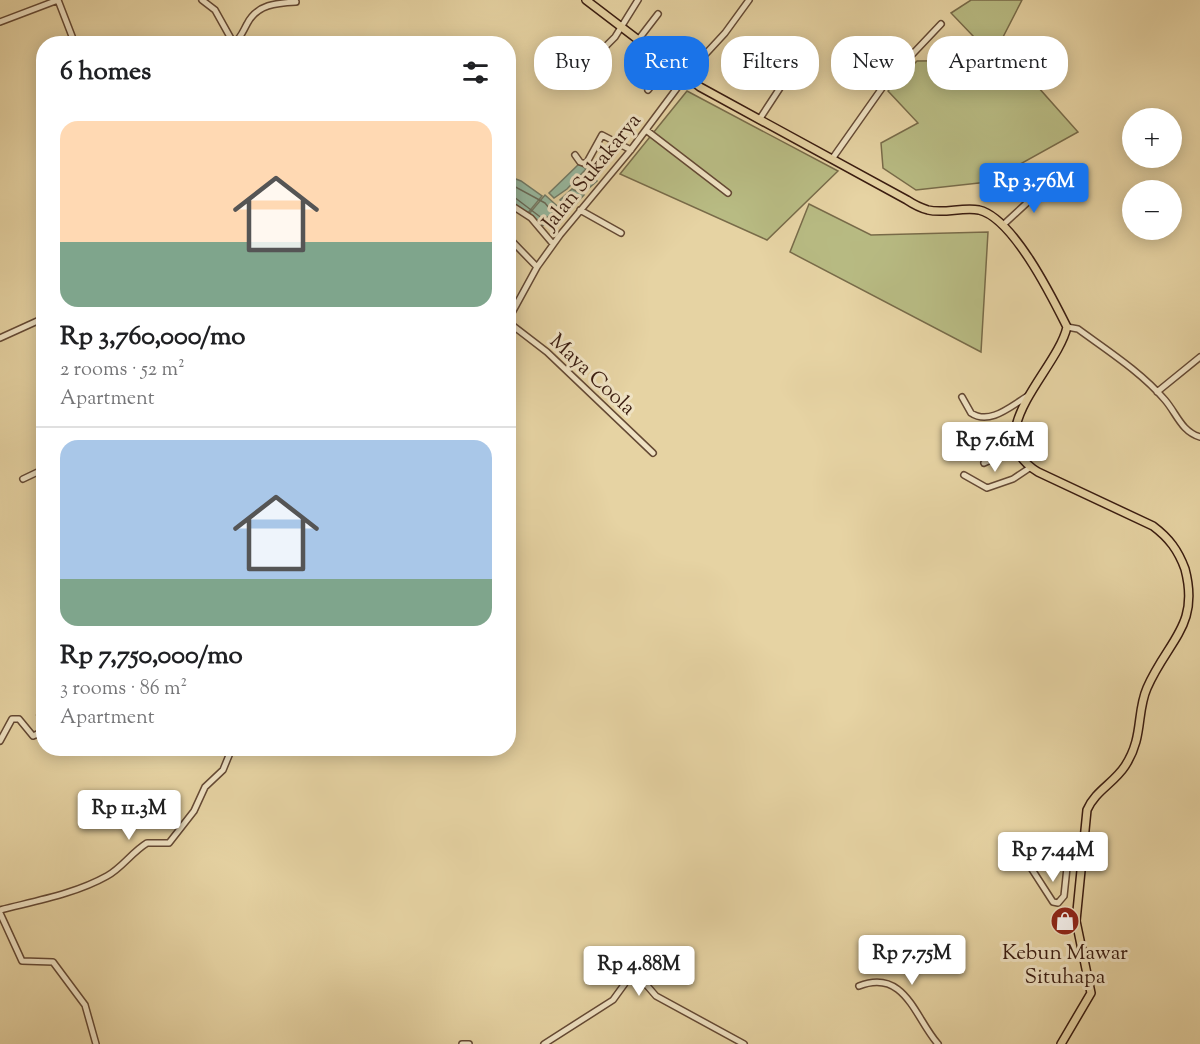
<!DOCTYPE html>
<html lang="en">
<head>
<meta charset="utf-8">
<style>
  :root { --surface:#fff; --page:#f2f2f2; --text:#202124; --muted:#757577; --line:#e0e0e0; --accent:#1a73e8 }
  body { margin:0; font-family:"Sorts Mill Goudy",serif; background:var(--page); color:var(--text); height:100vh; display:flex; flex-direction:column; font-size:22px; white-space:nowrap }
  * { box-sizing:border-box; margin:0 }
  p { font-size:20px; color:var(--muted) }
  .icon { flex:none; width:33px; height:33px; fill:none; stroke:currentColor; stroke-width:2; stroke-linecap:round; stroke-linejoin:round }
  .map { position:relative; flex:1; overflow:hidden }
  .side { position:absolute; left:36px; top:36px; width:480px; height:720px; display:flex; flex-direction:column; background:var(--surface); border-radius:24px; box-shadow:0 3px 15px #0003 }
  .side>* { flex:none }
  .top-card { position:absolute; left:534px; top:36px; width:570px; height:54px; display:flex; gap:12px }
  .controls { position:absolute; left:1122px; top:108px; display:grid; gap:12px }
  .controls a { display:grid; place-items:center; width:60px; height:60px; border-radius:50%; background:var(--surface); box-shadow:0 3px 15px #0003; font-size:30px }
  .price { position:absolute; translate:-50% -51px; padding:0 14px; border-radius:6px; background:#fff; color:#222; font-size:20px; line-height:39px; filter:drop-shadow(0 2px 3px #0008) }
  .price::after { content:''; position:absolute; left:50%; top:36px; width:18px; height:14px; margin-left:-9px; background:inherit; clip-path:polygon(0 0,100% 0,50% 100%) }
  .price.selected { background:var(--accent); color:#fff }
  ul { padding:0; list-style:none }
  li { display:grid; align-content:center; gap:12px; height:318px; padding:0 24px }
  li+li { border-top:2px solid var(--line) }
  li span { display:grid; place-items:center; height:186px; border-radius:18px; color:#555 }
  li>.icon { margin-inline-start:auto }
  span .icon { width:108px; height:108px; fill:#fffc; stroke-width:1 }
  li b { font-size:26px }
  h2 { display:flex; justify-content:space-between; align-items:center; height:72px; padding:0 24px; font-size:26px }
  .tag { padding:0 21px; border-radius:24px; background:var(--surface); box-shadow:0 3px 15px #0003; font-size:21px; line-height:54px }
  .tag.selected { background:var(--accent); color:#fff }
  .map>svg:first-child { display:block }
  .green { fill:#b8bb83; stroke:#786b49; stroke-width:1.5 }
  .water { fill:#97b9a0; stroke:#717a66; stroke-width:1.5 }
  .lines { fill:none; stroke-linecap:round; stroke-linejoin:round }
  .shore { stroke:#686a58; stroke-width:1.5 }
  .minor-casing { stroke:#644934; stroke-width:8 }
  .major-casing { stroke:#391b0f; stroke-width:10 }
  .minor { stroke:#efe2c3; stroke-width:5 }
  .major { stroke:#e6d3a3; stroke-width:7 }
  .labels { text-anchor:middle; stroke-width:6; stroke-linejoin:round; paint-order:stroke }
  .street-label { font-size:21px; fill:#391b0f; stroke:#efe2c3 }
  .poi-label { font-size:21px; fill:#391b0f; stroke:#efe2c3 }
</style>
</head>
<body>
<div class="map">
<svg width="1200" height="1044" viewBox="0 0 1200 1044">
  <rect width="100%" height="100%" fill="#e6d3a3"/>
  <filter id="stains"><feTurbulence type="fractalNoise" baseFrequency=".00333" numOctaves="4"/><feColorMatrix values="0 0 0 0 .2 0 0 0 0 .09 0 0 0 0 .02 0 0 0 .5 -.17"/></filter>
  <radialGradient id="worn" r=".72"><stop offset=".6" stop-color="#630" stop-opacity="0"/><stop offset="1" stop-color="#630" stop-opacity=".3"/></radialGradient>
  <path class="green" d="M 971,0 L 1022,0 L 1002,39 L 974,37 L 951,13 Z
    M 1014,60 L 1078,132 L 988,182 L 916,190 L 883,168 L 881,143 L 918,123 L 888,91 L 917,61 Z
    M 687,91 L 838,171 L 767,240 L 620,174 Z
    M 809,204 L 871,235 L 988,232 L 981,352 L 790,252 Z"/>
  <path class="water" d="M 579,164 L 586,169 L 567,189 L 554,198 L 549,193 Z
    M 589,174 L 597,181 L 589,188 L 579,182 Z
    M 508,176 L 521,181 L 542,196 L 527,214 L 509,200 Z
    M 572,189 L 584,195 L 572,208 L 560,200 Z
    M 545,195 L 564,212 L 555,222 L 541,226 L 529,214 Z"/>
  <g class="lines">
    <path class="shore" d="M 508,183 L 545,203 L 554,214 L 543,219 L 514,197 L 508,196"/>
    <g class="minor-casing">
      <path id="minor" d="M 58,0 L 75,44
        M 202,0 L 215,10 L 234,44
        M 0,22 L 58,0
        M 638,40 L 658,14
        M 234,43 C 241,38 243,31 247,24 C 257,4 277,3 296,2
        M 600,52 L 615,37 L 638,0
        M 648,90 L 669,63
        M 759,120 L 795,65
        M 646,130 L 728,193
        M 575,155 L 580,162 L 586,164 L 602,135 L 631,150
        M 832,159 L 887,81 L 941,24
        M 508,203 L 531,218 L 553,244
        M 580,210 L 621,233
        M 1003,225 L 1029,201 L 1042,181
        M 508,237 L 537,267
        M 508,320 L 537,267 L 560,235 L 630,151 L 689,72 L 725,33 L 749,0
        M 508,322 L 547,352 L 653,453
        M 1067,327 L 1078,329 C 1108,351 1141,372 1165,400 C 1177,414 1181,431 1200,437
        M 0,338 L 44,318
        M 1157,392 L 1200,357
        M 962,397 L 971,413 C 990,426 1012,405 1028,396
        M 984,463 L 1015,449
        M 964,475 L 987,488 L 1013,479 L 1031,467
        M 23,479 L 44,469
        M 40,715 L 44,719
        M 0,741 L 12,719 L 19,719 L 33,736 L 44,731
        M 1013,840 L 1053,902 L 1058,903 L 1064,896 L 1068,858 L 1083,851
        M 0,910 C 35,901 75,894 107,876 C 122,868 132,852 147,843 L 169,843 L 194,811 L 205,787 L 223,770 L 232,748
        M 0,913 L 22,961 L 53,962 L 85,1005 L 96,1044
        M 859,986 C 905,968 915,1018 938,1044
        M 462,1044 L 469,1044
        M 544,1044 L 613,1000 L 626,982 L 634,978 L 643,981 L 656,996 L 744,1044"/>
    </g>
    <g class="major-casing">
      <path id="major" d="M 586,0 L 700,87 L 907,200 C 913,204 921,208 928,210 C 944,214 962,207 979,210 C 1013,218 1052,297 1067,327 C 1057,371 976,435 1038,472 L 1153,526 C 1169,538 1178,550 1185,569 C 1200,626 1168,640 1147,688 C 1136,713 1144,737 1125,766 C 1114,783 1095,791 1087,810 L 1076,921 L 1091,993 L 1061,1044"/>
    </g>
    <use href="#minor" class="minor"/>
    <use href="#major" class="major"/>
  </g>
  <defs>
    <g id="shop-disc" transform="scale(1.5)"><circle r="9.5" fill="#8f2418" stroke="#efe2c3"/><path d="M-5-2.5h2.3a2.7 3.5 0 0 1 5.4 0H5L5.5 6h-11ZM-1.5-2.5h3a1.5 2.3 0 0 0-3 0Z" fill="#fff"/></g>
  </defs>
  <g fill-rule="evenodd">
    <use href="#shop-disc" x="1065" y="921"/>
  </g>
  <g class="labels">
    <g class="street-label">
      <text transform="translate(591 171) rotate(-51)" y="7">Jalan Sukakarya</text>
      <text transform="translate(593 374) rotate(43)" y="7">Maya Coola</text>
    </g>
    <g class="poi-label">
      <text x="1065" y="959">Kebun Mawar<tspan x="1065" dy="24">Situhapa</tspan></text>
    </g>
  </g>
  <rect width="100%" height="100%" filter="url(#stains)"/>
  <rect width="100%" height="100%" fill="url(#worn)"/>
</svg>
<div class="controls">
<a>+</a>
<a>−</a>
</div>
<b class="price selected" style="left:1034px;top:214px">Rp 3.76M</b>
<b class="price" style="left:995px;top:473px">Rp 7.61M</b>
<b class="price" style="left:129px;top:841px">Rp 11.3M</b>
<b class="price" style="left:1053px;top:883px">Rp 7.44M</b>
<b class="price" style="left:912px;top:986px">Rp 7.75M</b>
<b class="price" style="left:639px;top:997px">Rp 4.88M</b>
<div class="top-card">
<a class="tag">Buy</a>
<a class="tag selected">Rent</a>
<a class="tag">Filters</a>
<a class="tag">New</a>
<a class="tag">Apartment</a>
</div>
<section class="side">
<h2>6 homes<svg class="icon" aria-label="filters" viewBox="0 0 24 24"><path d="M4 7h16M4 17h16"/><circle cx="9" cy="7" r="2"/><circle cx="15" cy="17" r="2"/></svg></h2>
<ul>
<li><span style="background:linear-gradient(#ffd9b3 65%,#7fa58c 0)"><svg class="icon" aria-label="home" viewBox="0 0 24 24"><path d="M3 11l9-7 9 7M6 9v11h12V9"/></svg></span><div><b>Rp 3,760,000/mo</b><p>2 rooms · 52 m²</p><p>Apartment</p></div></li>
<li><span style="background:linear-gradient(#a9c7e8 75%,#7fa58c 0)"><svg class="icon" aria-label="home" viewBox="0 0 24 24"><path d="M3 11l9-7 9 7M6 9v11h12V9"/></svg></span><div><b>Rp 7,750,000/mo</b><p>3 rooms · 86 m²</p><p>Apartment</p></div></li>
</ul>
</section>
</div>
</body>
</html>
